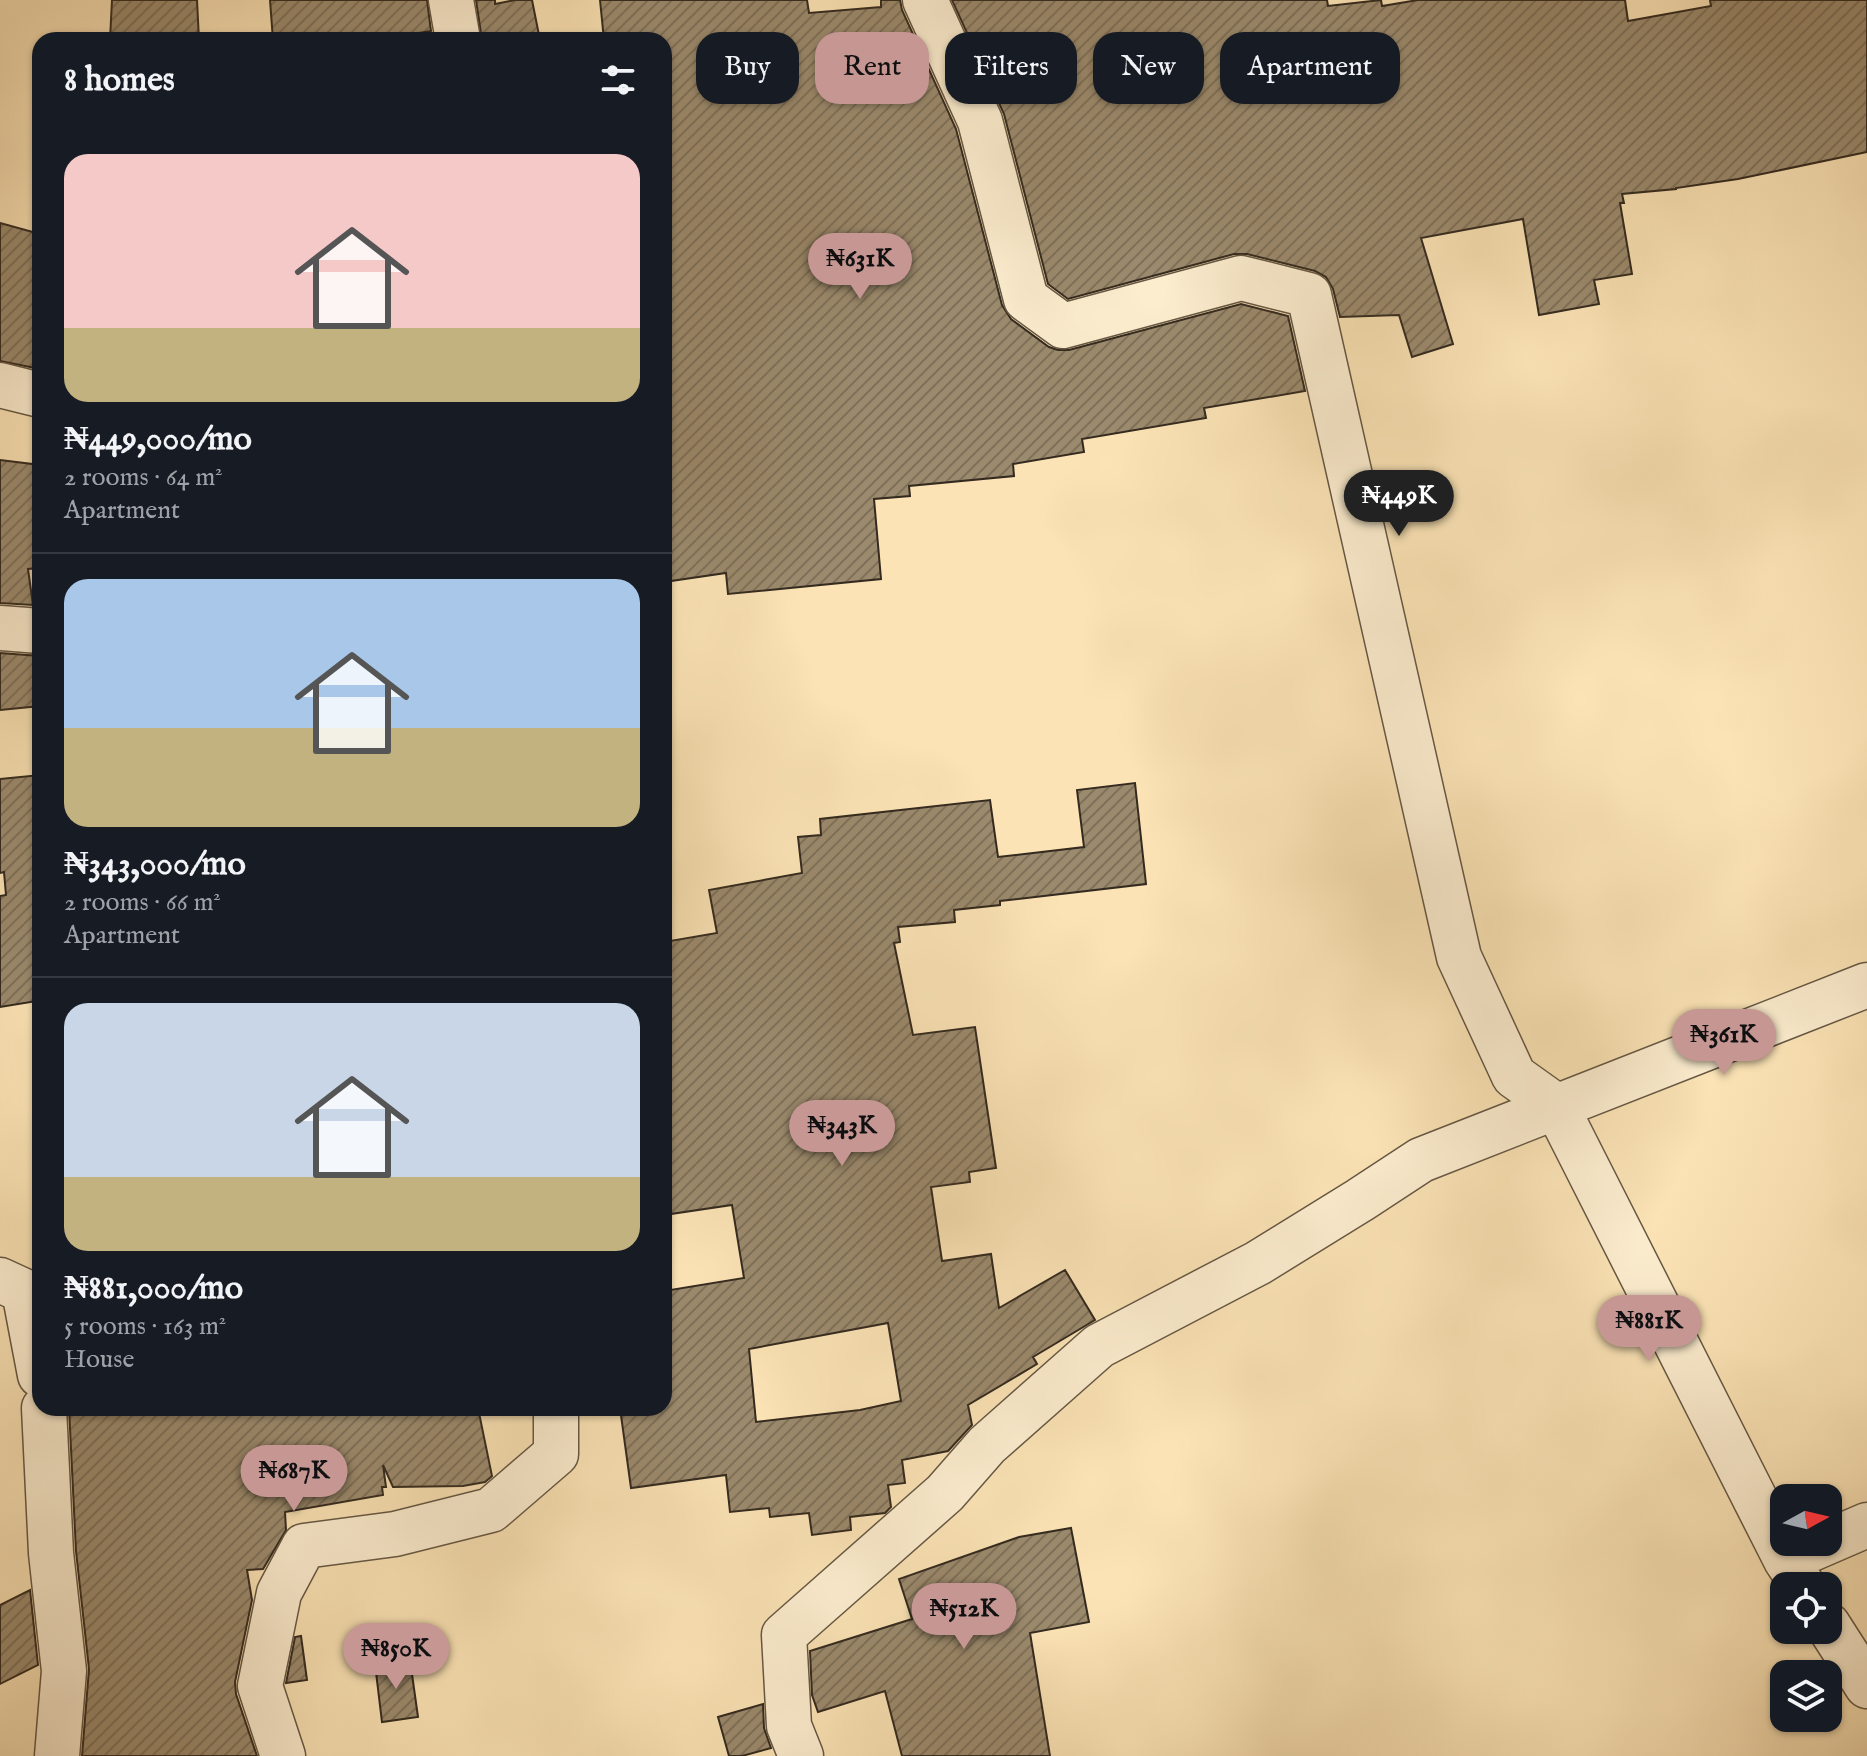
<!DOCTYPE html>
<html lang="en">
<head>
<meta charset="utf-8">
<style>
  :root { --surface:#171b24; --page:#242831; --text:#f1f3f6; --muted:#9ea1a6; --line:#363941; --accent:#c59692 }
  body { margin:0; font-family:"IM FELL English",serif; background:var(--page); color:var(--text); height:100vh; display:flex; flex-direction:column; font-size:30px; white-space:nowrap }
  * { box-sizing:border-box; margin:0 }
  p { font-size:26px; color:var(--muted) }
  .icon { flex:none; width:44px; height:44px; fill:none; stroke:currentColor; stroke-width:2; stroke-linecap:round; stroke-linejoin:round }
  .map { position:relative; flex:1; overflow:hidden }
  .panel { position:absolute; left:32px; top:32px; width:640px; height:1384px; display:flex; flex-direction:column; background:var(--surface); border-radius:24px; box-shadow:0 2px 6px #0004 }
  .panel>* { flex:none }
  .guide { position:absolute; left:696px; top:32px; width:760px; height:72px; display:flex; gap:16px }
  .needle { width:52px; rotate:82deg }
  .buttons { position:absolute; left:1770px; top:1484px; display:grid; gap:16px }
  .buttons a { display:grid; place-items:center; width:72px; height:72px; border-radius:16px; background:var(--surface); box-shadow:0 2px 6px #0004; font-size:40px }
  .price { position:absolute; translate:-50% -68px; padding:0 18px; border-radius:28px; background:var(--accent); color:#111; font-size:26px; line-height:52px; filter:drop-shadow(0 2px 4px #0008) }
  .price::after { content:''; position:absolute; left:50%; top:48px; width:24px; height:18px; margin-left:-12px; background:inherit; clip-path:polygon(0 0,100% 0,50% 100%) }
  .price.active { background:#222; color:#fff }
  ul { padding:0; list-style:none }
  li { display:grid; align-content:center; gap:16px; height:424px; padding:0 32px }
  li+li { border-top:2px solid var(--line) }
  li span { display:grid; place-items:center; height:248px; border-radius:24px; color:#555 }
  li>.icon { margin-inline-start:auto }
  span .icon { width:144px; height:144px; fill:#fffc; stroke-width:1 }
  li b { font-size:34px }
  h2 { display:flex; justify-content:space-between; align-items:center; height:96px; padding:0 32px; font-size:34px }
  .pill { padding:0 28px; border-radius:24px; background:var(--surface); box-shadow:0 2px 6px #0004; font-size:28px; line-height:72px }
  .pill.active { background:var(--accent); color:#111 }
  .map>svg:first-child { display:block }
  .building { fill:url(#building-hatch); stroke:#342a1f; stroke-width:2; fill-rule:evenodd }
  .lines { fill:none; stroke-linecap:round; stroke-linejoin:round }
  .minor-casing { stroke:#665844; stroke-width:47 }
  .minor { stroke:#fcedcf; stroke-width:44 }
</style>
</head>
<body>
<div class="map">
<svg width="1867" height="1756" viewBox="0 0 1867 1756">
  <defs>
    <pattern id="building-hatch" width="6" height="6" patternUnits="userSpaceOnUse" patternTransform="scale(2)"><rect width="6" height="6" fill="#9b8a6d"/><path d="M-1 1l2-2M0 6l6-6M5 7l2-2" fill="none" stroke="#7f7159"/></pattern>
  </defs>
  <rect width="100%" height="100%" fill="#fbe3b5"/>
  <filter id="stains"><feTurbulence type="fractalNoise" baseFrequency=".0025" numOctaves="4"/><feColorMatrix values="0 0 0 0 .2 0 0 0 0 .09 0 0 0 0 .02 0 0 0 .5 -.17"/></filter>
  <radialGradient id="worn" r=".72"><stop offset=".6" stop-color="#630" stop-opacity="0"/><stop offset="1" stop-color="#630" stop-opacity=".3"/></radialGradient>
  <path class="building" d="M 112,0 L 197,0 L 199,40 L 110,40 Z
    M 270,0 L 427,0 L 431,31 L 376,40 L 273,40 Z
    M 476,0 L 495,0 L 495,4 L 515,0 L 532,0 L 540,40 L 482,40 Z
    M 600,0 L 807,0 L 809,13 L 881,7 L 881,0 L 900,0 L 902,10 L 956,129 L 1002,305 L 1011,319 L 1049,347 L 1058,350 L 1069,350 L 1241,304 L 1288,316 L 1305,391 L 1204,408 L 1206,418 L 1082,439 L 1084,452 L 1013,464 L 1014,476 L 909,486 L 910,496 L 874,499 L 881,579 L 728,594 L 726,573 L 664,582 L 664,40 L 604,40 Z
    M 952,0 L 1327,0 L 1328,6 L 1381,0 L 1382,6 L 1418,0 L 1625,0 L 1628,21 L 1711,6 L 1710,0 L 1867,0 L 1867,152 L 1738,179 L 1676,188 L 1676,189 L 1622,194 L 1624,203 L 1620,203 L 1632,274 L 1594,280 L 1599,304 L 1539,315 L 1523,219 L 1421,238 L 1453,344 L 1412,357 L 1399,315 L 1340,317 L 1333,289 L 1326,277 L 1315,271 L 1247,254 L 1234,254 L 1068,299 L 1048,284 L 1004,114 Z
    M 0,223 L 40,234 L 40,369 L 0,361 Z
    M 0,460 L 40,465 L 40,568 L 28,569 L 33,605 L 0,603 Z
    M 0,653 L 40,656 L 40,706 L 0,710 Z
    M 40,775 L 40,974 L 33,974 L 37,1001 L 0,1007 L 0,896 L 6,895 L 4,872 L 0,873 L 0,779 Z
    M 1135,783 L 1146,884 L 1000,901 L 1000,905 L 954,910 L 955,922 L 898,927 L 900,942 L 894,943 L 913,1035 L 975,1027 L 996,1168 L 969,1172 L 970,1182 L 931,1187 L 942,1261 L 991,1254 L 999,1308 L 1065,1270 L 1095,1320 L 1033,1357 L 1037,1364 L 968,1405 L 972,1425 L 948,1451 L 902,1460 L 905,1483 L 888,1485 L 891,1507 L 885,1513 L 850,1517 L 851,1530 L 812,1535 L 809,1513 L 770,1517 L 769,1508 L 730,1512 L 726,1475 L 631,1488 L 620,1408 L 664,1408 L 664,1291 L 744,1278 L 732,1205 L 664,1215 L 664,942 L 717,933 L 709,890 L 802,873 L 798,837 L 821,835 L 820,819 L 990,800 L 998,857 L 1084,847 L 1077,790 ZM 888,1323 L 901,1401 L 860,1410 L 756,1422 L 749,1349 Z
    M 69,1408 L 478,1408 L 492,1476 L 485,1482 L 463,1486 L 393,1487 L 383,1465 L 386,1487 L 382,1487 L 383,1495 L 285,1512 L 286,1530 L 263,1569 L 247,1570 L 252,1600 L 235,1682 L 236,1694 L 257,1756 L 82,1756 L 89,1669 L 76,1551 Z
    M 1071,1528 L 1089,1622 L 1030,1633 L 1050,1756 L 902,1756 L 885,1691 L 818,1712 L 812,1695 L 810,1651 L 912,1619 L 899,1579 L 1019,1537 Z
    M 30,1590 L 38,1665 L 0,1684 L 0,1605 Z
    M 301,1636 L 307,1680 L 286,1683 L 295,1637 Z
    M 410,1660 L 418,1717 L 382,1722 L 375,1664 Z
    M 763,1704 L 764,1728 L 771,1748 L 742,1756 L 729,1756 L 718,1717 Z"/>
  <g class="lines">
    <g class="minor-casing">
      <path id="minor" d="M 451,0 L 458,40
        M 925,0 L 980,121 L 1026,299 L 1063,326 L 1241,278 L 1309,295 L 1459,957 L 1514,1076 L 1556,1106 L 1786,1560 L 1803,1586
        M 0,385 L 40,395
        M 0,628 L 40,631
        M 0,1280 L 24,1291 L 40,1375
        M 44,1408 L 51,1553 L 64,1671 L 57,1756
        M 1786,1560 L 1867,1525
        M 1828,1625 L 1867,1686
        M 283,1756 L 260,1686 L 279,1593 L 304,1546 L 395,1534 L 491,1510 L 556,1454 L 556,1408
        M 801,1756 L 789,1726 L 784,1635 L 945,1493 L 987,1445 L 1099,1346 L 1258,1263 L 1360,1200 L 1421,1160 L 1867,985"/>
    </g>
    <use href="#minor" class="minor"/>
  </g>
  <rect width="100%" height="100%" filter="url(#stains)"/>
  <rect width="100%" height="100%" fill="url(#worn)"/>
</svg>
<div class="buttons">
<a><svg class="needle" viewBox="-14 -14 28 28"><path d="M0-13l5 13h-10z" fill="#e53935"/><path d="M0 13l5-13h-10z" fill="#9ea1a6"/></svg></a>
<a><svg class="icon" aria-label="locate" viewBox="0 0 24 24"><circle cx="12" cy="12" r="6"/><path d="M12 2v4M12 18v4M2 12h4M18 12h4"/></svg></a>
<a><svg class="icon" aria-label="layers" viewBox="0 0 24 24"><path d="M12 4l9 5-9 5-9-5zM3 14l9 5 9-5"/></svg></a>
</div>
<b class="price" style="left:860px;top:301px">₦631K</b>
<b class="price active" style="left:1399px;top:538px">₦449K</b>
<b class="price" style="left:1724px;top:1077px">₦361K</b>
<b class="price" style="left:842px;top:1168px">₦343K</b>
<b class="price" style="left:1649px;top:1363px">₦881K</b>
<b class="price" style="left:294px;top:1513px">₦687K</b>
<b class="price" style="left:964px;top:1651px">₦512K</b>
<b class="price" style="left:396px;top:1691px">₦850K</b>
<div class="guide">
<a class="pill">Buy</a>
<a class="pill active">Rent</a>
<a class="pill">Filters</a>
<a class="pill">New</a>
<a class="pill">Apartment</a>
</div>
<section class="panel">
<h2>8 homes<svg class="icon" aria-label="filters" viewBox="0 0 24 24"><path d="M4 7h16M4 17h16"/><circle cx="9" cy="7" r="2"/><circle cx="15" cy="17" r="2"/></svg></h2>
<ul>
<li><span style="background:linear-gradient(#f6c9c9 70%,#c2b280 0)"><svg class="icon" aria-label="home" viewBox="0 0 24 24"><path d="M3 11l9-7 9 7M6 9v11h12V9"/></svg></span><div><b>₦449,000/mo</b><p>2 rooms · 64 m²</p><p>Apartment</p></div></li>
<li><span style="background:linear-gradient(#a9c7e8 60%,#c2b280 0)"><svg class="icon" aria-label="home" viewBox="0 0 24 24"><path d="M3 11l9-7 9 7M6 9v11h12V9"/></svg></span><div><b>₦343,000/mo</b><p>2 rooms · 66 m²</p><p>Apartment</p></div></li>
<li><span style="background:linear-gradient(#c9d6e8 70%,#c2b280 0)"><svg class="icon" aria-label="home" viewBox="0 0 24 24"><path d="M3 11l9-7 9 7M6 9v11h12V9"/></svg></span><div><b>₦881,000/mo</b><p>5 rooms · 163 m²</p><p>House</p></div></li>
</ul>
</section>
</div>
</body>
</html>
